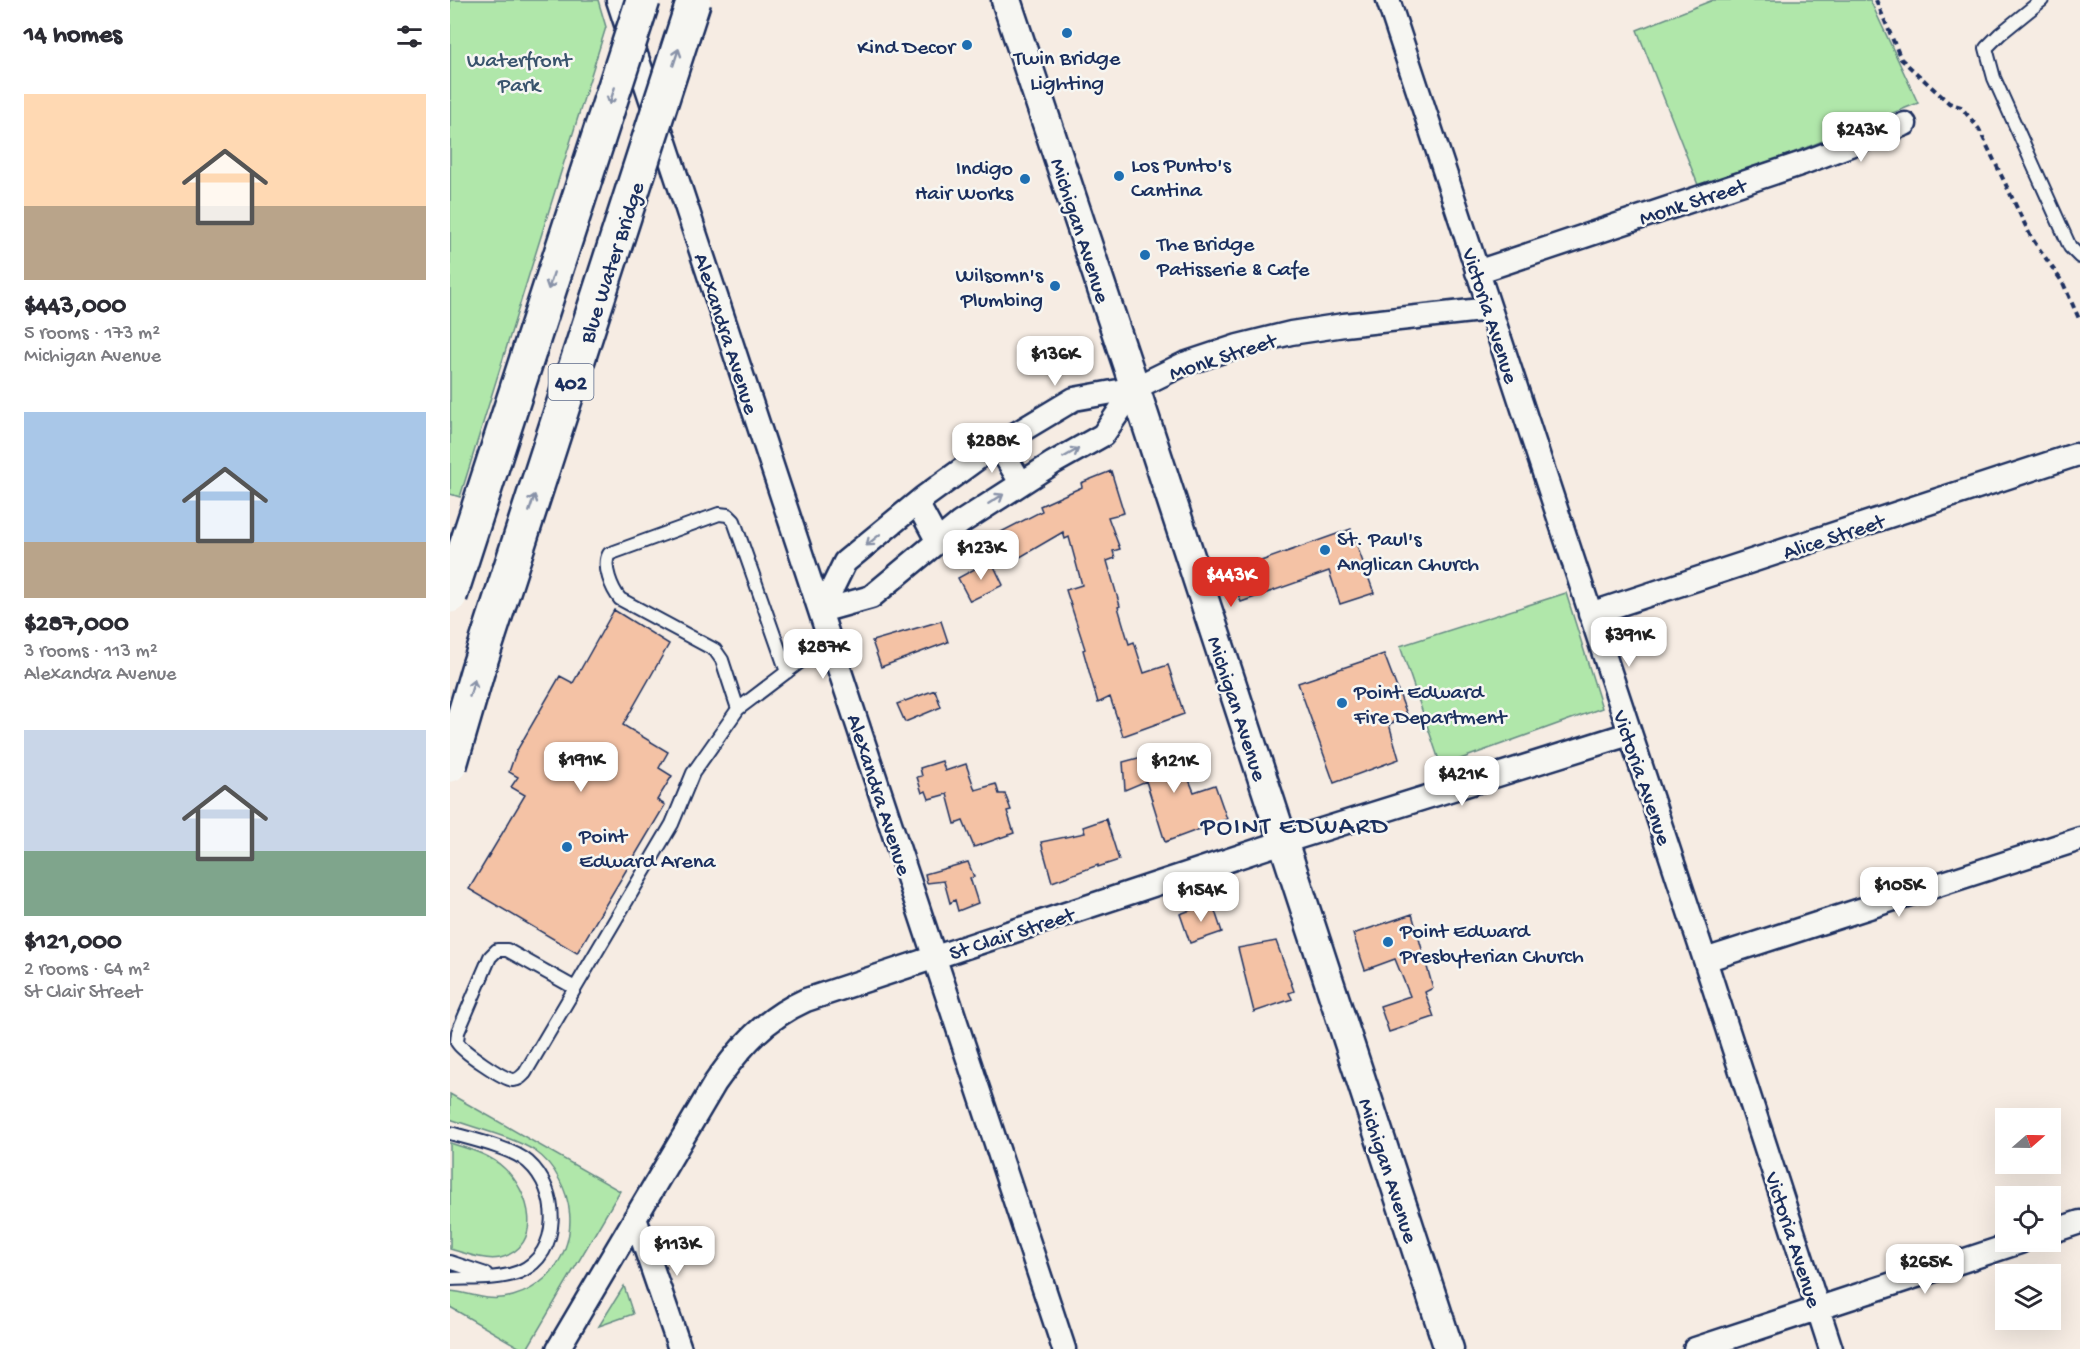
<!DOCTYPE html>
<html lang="en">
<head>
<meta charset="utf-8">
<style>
  :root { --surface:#fff; --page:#f2f2f3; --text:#2b2b33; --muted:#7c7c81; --accent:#d93025 }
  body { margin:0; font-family:"Gochi Hand",sans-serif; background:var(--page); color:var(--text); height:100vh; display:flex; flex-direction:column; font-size:22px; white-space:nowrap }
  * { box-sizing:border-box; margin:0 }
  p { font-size:20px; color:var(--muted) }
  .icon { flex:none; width:33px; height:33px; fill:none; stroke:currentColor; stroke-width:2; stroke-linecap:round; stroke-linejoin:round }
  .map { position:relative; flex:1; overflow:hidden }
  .drawer { display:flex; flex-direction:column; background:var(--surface); width:450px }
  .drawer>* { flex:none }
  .needle { width:39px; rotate:70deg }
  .fabs { position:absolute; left:1545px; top:1108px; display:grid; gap:12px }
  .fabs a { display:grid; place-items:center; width:66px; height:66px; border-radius:0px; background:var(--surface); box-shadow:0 6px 24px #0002; font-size:30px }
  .price { position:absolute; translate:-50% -51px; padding:0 14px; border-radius:12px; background:#fff; color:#222; font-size:20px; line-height:39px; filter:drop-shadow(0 2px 3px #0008) }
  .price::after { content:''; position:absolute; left:50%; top:36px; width:18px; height:14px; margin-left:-9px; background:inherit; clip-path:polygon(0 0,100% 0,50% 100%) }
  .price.active { background:var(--accent); color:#fff }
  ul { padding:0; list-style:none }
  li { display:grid; align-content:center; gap:12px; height:318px; padding:0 24px }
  li span { display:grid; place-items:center; height:186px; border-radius:0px; color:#555 }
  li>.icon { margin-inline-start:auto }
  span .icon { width:108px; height:108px; fill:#fffc; stroke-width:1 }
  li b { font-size:26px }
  h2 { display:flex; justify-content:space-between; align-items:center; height:72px; padding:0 24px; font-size:26px }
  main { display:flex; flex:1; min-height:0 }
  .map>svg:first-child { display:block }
  .green { fill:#b0e7aa; stroke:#668b84; stroke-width:1.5 }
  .building { fill:#f4c2a5; stroke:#1b2f5e; stroke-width:1.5 }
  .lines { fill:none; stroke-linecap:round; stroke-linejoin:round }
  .service-casing { stroke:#1b2f5e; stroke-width:16 }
  .minor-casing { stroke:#1b2f5e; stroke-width:27 }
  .tertiary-casing { stroke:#1b2f5e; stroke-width:33 }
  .path { stroke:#1b2f5e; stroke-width:4; stroke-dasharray:6 4.5; stroke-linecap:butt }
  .service { stroke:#f6f6f2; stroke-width:12 }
  .minor { stroke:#f6f6f2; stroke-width:22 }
  .tertiary { stroke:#f6f6f2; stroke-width:28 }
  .motorway-bridge-casing { stroke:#1b2f5e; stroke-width:38; stroke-linecap:butt }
  .motorway-bridge { stroke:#f6f6f2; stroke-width:33 }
  .oneway { stroke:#8892a8 }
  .poi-dot { fill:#1f6fb2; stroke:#f6f6f2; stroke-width:2 }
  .labels { text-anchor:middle; stroke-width:5; stroke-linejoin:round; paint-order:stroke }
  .shield { fill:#f6f6f2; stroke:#5d6b8a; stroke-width:1.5 }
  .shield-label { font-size:21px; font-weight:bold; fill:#1b2f5e }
  .poi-label { font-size:22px; fill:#1b2f5e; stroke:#f6f6f2; text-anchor:start }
  .park-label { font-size:22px; fill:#39546d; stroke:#f6f6f2 }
  .street-label { font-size:22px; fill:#1b2f5e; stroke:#f6f6f2 }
  .quarter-label { font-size:26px; letter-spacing:1.5px; fill:#1b2f5e; stroke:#f6f6f2 }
</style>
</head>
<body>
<main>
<section class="drawer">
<h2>14 homes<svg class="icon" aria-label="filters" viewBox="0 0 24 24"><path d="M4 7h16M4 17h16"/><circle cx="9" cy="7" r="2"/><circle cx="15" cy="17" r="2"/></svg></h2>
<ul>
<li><span style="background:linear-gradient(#ffd9b3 60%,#b9a48a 0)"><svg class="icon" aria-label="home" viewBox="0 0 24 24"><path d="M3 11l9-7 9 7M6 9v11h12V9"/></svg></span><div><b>$443,000</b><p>5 rooms · 173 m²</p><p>Michigan Avenue</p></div></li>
<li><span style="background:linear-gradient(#a9c7e8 70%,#b9a48a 0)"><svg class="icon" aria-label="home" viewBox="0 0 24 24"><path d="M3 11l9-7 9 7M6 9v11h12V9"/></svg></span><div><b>$287,000</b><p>3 rooms · 113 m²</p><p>Alexandra Avenue</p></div></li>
<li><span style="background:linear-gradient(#c9d6e8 65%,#7fa58c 0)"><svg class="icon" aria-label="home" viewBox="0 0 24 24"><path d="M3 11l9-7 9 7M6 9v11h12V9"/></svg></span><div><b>$121,000</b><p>2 rooms · 64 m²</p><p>St Clair Street</p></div></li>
</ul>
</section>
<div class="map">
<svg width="1630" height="1349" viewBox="0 0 1630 1349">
  <rect width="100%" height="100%" fill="#f6ece3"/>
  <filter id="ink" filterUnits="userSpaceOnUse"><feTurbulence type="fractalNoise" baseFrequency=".0167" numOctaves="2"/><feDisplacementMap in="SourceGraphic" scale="12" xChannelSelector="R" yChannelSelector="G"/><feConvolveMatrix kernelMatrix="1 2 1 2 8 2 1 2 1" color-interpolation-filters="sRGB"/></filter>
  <g filter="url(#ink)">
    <path class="green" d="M 0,0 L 148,0 L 156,27 L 10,497 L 0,494 Z
      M 1263,0 L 1420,0 L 1468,103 L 1250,190 L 1187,30 Z
      M 1116,593 L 1152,708 L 991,766 L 950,646 Z
      M 0,1094 L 170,1191 L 77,1349 L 72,1349 L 0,1307 L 0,1291 C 24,1293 37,1303 63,1296 C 115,1281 134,1224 109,1179 C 104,1169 95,1158 85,1151 C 63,1137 25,1128 0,1119 Z
      M 0,1143 C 19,1149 39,1154 54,1168 C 80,1191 95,1246 50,1258 C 34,1261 15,1253 0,1249 Z
      M 174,1286 L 183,1314 L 149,1326 Z"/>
    <path class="building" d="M 661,471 L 674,513 L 658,517 L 670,549 L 663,551 L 665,558 L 657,561 L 670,606 L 668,607 L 679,644 L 684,642 L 694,673 L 718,665 L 734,714 L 673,736 L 660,697 L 648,703 L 633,650 L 635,649 L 616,590 L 632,585 L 619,537 L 615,539 L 613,532 L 560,563 L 547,534 L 592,511 L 590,506 L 632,487 L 631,483 Z
      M 901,529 L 924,593 L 890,604 L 879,571 L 791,602 L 780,572 Z
      M 541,560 L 553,585 L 520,601 L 508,578 Z
      M 164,610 L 219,644 L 173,725 L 218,752 L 209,768 L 222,776 L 207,800 L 215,805 L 127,953 L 19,889 L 75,795 L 61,787 L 68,777 L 59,772 L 66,752 L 110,676 L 123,683 Z
      M 491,621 L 498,642 L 431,667 L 422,641 Z
      M 934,654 L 958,717 L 939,724 L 949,759 L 884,783 L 848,683 Z
      M 485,690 L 491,707 L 455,722 L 447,704 Z
      M 726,748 L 744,792 L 765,785 L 777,819 L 715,842 L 696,781 L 675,790 L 673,762 Z
      M 492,761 L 495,771 L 516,764 L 525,790 L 546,784 L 549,794 L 555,794 L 561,810 L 557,811 L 564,833 L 524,847 L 513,821 L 505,824 L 497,794 L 479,799 L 476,791 L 472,793 L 467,777 L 472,776 L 470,768 Z
      M 656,819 L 669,860 L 648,867 L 648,865 L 602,882 L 591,842 L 635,833 L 633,827 Z
      M 518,862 L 524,877 L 520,878 L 528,903 L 508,911 L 505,900 L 500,903 L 494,881 L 477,883 L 475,874 Z
      M 762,902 L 772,932 L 740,943 L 730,914 Z
      M 962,914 L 983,988 L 975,992 L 984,1017 L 939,1032 L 930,1006 L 960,996 L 945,959 L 915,970 L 903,934 Z
      M 826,941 L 844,991 L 839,993 L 842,999 L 804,1012 L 788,948 Z"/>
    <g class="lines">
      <g class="service-casing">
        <path id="service" d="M 1592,0 L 1550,34 L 1536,48 L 1544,78 L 1620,247 L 1630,257
          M 288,709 L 272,660 L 265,650 L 170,599 C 162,589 152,566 159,554 L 269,514 L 278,515 L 284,521 L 337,672
          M 125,988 L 57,950 L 47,950 L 40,957 L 8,1032 L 7,1042 C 12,1051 53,1079 63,1080 C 69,1080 71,1077 75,1073 L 222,824 L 243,773 L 288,709 L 363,652 L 382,644
          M 0,1133 C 21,1139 62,1148 78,1162 C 110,1190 112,1254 69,1272 C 49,1280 21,1278 0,1279
          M 0,1262 L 36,1274"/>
      </g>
      <g class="minor-casing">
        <path id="minor" d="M 168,0 L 614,1349
          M 938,0 L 1255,960 L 1381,1349
          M 1027,272 L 1353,163 L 1455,124
          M 548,444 L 571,483
          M 467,503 L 487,540
          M 371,611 L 395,562 L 473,498 L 539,450 L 624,399 L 685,388 L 734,364 L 788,346 L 841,333 L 894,325 L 1040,309
          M 371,611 L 421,597 L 510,523 L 603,463 L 653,435 L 685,388
          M 1140,614 L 1625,455
          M 1255,960 L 1630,839
          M 185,1218 L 230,1349
          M 1600,1232 L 1630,1222
          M 108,1349 L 265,1083 C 291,1046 314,1019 356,1000 L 833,842 L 1179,734
          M 1245,1349 L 1570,1242"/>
      </g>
      <g class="tertiary-casing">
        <path id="tertiary" d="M 556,0 L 685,388 L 999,1349"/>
      </g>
      <path class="path" d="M 1426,0 L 1451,59 L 1499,103 L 1511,107 L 1529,129 L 1581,237 L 1613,283 L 1630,321"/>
      <use href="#service" class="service"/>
      <use href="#minor" class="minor"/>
      <use href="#tertiary" class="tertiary"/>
      <g class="motorway-bridge-casing">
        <path id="motorway-bridge" d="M 0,596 L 193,0
          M 0,765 L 28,669 L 244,0"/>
      </g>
      <use href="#motorway-bridge" class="motorway-bridge"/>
    </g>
    <defs><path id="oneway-shaft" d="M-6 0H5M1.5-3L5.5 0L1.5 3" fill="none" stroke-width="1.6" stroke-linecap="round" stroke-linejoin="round" transform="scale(1.5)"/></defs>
    <g class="oneway">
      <use href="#oneway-shaft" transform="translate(226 57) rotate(-72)"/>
      <use href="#oneway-shaft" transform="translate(162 96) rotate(108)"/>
      <use href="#oneway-shaft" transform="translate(101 281) rotate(108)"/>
      <use href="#oneway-shaft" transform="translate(621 453) rotate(-30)"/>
      <use href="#oneway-shaft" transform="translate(546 499) rotate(-32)"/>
      <use href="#oneway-shaft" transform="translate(82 503) rotate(-72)"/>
      <use href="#oneway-shaft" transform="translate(423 540) rotate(141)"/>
      <use href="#oneway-shaft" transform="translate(22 688) rotate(-74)"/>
    </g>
  </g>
  <g class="poi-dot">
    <circle cx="617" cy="33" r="6"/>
    <circle cx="517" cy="45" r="6"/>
    <circle cx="669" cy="176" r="6"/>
    <circle cx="575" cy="179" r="6"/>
    <circle cx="695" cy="255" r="6"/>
    <circle cx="605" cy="286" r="6"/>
    <circle cx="875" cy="550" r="6"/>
    <circle cx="892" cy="703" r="6"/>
    <circle cx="117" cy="847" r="6"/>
    <circle cx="938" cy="942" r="6"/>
  </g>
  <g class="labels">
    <rect class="shield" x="98.5" y="364" width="45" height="36" rx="4.5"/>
    <g class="shield-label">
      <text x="121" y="389">402</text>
    </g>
    <g class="poi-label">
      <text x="505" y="53" text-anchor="end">Kind Decor</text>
      <text x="617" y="64" text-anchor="middle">Twin Bridge<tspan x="617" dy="25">Lighting</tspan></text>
      <text x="681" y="171">Los Punto's<tspan x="681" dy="25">Cantina</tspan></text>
      <text x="563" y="174" text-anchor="end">Indigo<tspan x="563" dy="25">Hair Works</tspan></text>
      <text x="707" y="250">The Bridge<tspan x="707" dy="25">Patisserie &amp; Cafe</tspan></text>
      <text x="593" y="281" text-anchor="end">Wilsomn's<tspan x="593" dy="25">Plumbing</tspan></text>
      <text x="887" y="545">St. Paul's<tspan x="887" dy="25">Anglican Church</tspan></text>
      <text x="904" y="698">Point Edward<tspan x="904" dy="25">Fire Department</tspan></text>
      <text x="129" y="842">Point<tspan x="129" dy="25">Edward Arena</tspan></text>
      <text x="950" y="937">Point Edward<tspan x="950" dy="25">Presbyterian Church</tspan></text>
    </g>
    <g class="park-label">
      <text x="69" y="66">Waterfront<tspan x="69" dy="25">Park</tspan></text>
    </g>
    <g class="street-label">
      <text transform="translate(1242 200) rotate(-18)" y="8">Monk Street</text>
      <text transform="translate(632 230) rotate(72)" y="8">Michigan Avenue</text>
      <text transform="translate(160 262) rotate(-72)" y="8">Blue Water Bridge</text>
      <text transform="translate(1042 315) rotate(72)" y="8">Victoria Avenue</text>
      <text transform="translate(278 333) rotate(72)" y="8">Alexandra Avenue</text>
      <text transform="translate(772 355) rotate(-18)" y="8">Monk Street</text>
      <text transform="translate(1383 535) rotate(-18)" y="8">Alice Street</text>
      <text transform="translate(789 708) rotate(72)" y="8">Michigan Avenue</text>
      <text transform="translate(1194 777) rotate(71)" y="8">Victoria Avenue</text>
      <text transform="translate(431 794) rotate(72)" y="8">Alexandra Avenue</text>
      <text transform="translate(561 932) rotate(-18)" y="8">St Clair Street</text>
      <text transform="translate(940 1170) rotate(72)" y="8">Michigan Avenue</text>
      <text transform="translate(1345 1239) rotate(72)" y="8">Victoria Avenue</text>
    </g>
    <g class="quarter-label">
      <text x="845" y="833">POINT EDWARD</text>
    </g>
  </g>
</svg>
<div class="fabs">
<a><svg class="needle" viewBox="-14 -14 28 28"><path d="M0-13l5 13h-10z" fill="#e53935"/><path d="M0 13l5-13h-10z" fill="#7c7c81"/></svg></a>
<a><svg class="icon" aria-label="locate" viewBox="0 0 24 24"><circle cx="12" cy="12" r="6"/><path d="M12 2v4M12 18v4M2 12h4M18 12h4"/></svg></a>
<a><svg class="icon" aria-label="layers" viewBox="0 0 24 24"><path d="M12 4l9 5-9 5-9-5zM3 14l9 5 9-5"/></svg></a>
</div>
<b class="price" style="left:1411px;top:163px">$243K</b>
<b class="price" style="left:605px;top:387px">$136K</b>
<b class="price" style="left:542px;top:474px">$288K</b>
<b class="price" style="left:531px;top:581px">$123K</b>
<b class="price active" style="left:781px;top:608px">$443K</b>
<b class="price" style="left:1179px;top:668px">$391K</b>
<b class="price" style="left:373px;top:680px">$287K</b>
<b class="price" style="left:131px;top:793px">$191K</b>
<b class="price" style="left:724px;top:794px">$121K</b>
<b class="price" style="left:1012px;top:807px">$421K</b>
<b class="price" style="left:1449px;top:918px">$105K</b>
<b class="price" style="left:751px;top:923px">$154K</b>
<b class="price" style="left:227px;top:1277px">$113K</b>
<b class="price" style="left:1475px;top:1295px">$265K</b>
</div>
</main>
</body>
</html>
